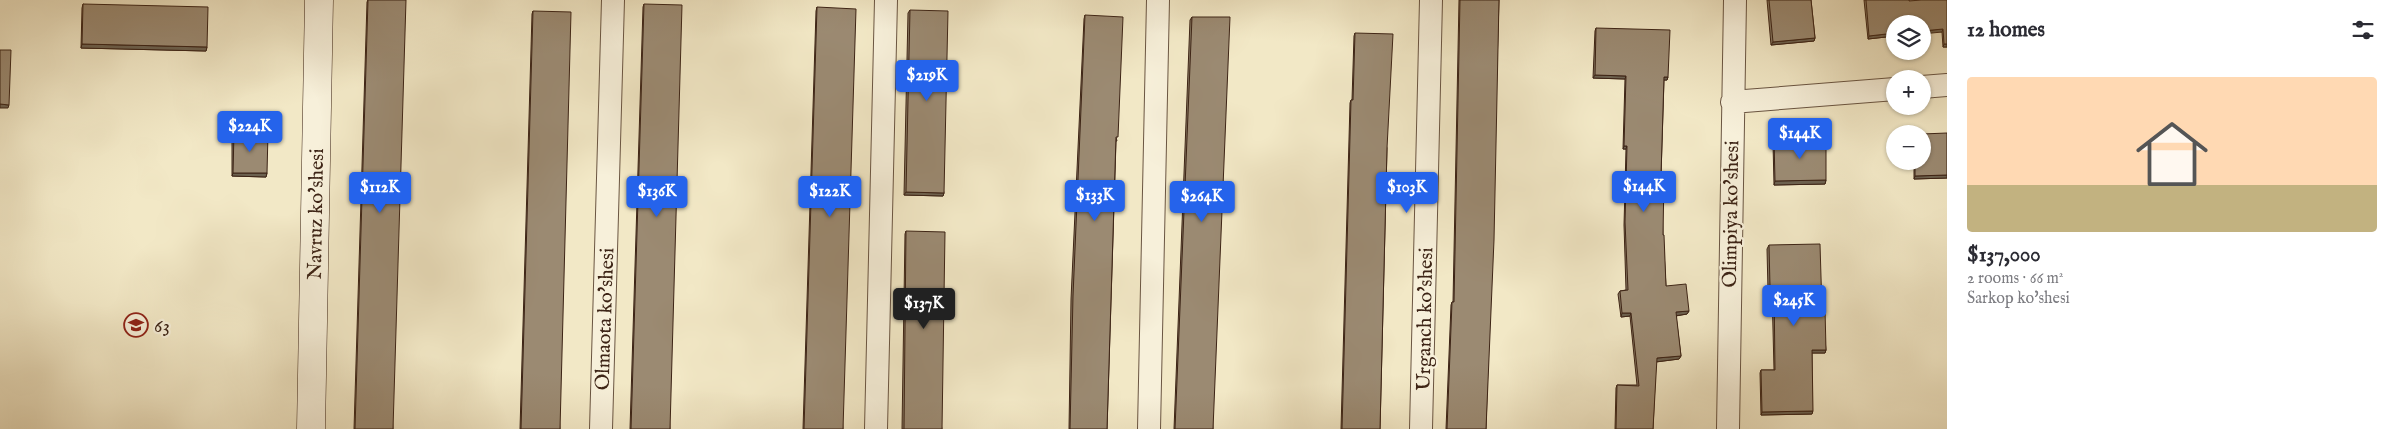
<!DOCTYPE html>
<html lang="en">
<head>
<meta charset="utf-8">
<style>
  :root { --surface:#fff; --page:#f2f2f3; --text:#2b2b33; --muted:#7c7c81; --accent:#2563eb }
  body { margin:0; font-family:"IM FELL English",serif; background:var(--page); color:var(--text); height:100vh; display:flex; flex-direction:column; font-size:19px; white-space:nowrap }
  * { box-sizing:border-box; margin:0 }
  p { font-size:16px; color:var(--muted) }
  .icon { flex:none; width:28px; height:28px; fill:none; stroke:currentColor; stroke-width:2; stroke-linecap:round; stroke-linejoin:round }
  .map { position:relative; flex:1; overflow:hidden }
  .side { display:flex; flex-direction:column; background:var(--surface); width:450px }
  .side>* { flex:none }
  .controls { position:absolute; left:1886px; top:15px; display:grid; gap:10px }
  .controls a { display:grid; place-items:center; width:45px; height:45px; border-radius:50%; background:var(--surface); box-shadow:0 1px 4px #0004; font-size:25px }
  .price { position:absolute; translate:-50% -42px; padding:0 11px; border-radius:5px; background:var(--accent); color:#fff; font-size:16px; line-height:32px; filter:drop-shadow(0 1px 2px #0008) }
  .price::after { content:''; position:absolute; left:50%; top:30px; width:15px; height:11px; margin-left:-8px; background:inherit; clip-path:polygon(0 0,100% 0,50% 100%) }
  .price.active { background:#222; color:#fff }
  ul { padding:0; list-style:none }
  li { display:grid; align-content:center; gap:10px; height:265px; padding:0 20px }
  li span { display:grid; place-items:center; height:155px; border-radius:5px; color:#555 }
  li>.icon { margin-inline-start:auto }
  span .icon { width:90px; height:90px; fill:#fffc; stroke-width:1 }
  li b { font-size:21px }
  h2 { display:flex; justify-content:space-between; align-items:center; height:60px; padding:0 20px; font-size:21px }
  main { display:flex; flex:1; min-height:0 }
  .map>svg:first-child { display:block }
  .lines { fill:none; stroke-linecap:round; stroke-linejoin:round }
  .street-casing { stroke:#6a5542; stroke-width:24 }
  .secondary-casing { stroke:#3d2416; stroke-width:29 }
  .street { stroke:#f7f0da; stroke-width:22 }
  .secondary { stroke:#f7f0da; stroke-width:28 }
  .wall { fill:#857762; stroke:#3d2416 }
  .shaded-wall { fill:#6c6150; stroke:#3d2416 }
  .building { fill:#9b8a72; stroke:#3d2416 }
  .labels { text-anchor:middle; stroke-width:4.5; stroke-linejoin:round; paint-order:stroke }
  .street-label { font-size:20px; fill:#3d2416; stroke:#f7f0da }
  .poi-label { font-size:20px; fill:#3d2416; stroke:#f7f0da; text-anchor:start }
</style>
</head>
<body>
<main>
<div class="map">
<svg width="1947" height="429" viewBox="0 0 1947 429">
  <rect width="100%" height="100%" fill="#f2e8c6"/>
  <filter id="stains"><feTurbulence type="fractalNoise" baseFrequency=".004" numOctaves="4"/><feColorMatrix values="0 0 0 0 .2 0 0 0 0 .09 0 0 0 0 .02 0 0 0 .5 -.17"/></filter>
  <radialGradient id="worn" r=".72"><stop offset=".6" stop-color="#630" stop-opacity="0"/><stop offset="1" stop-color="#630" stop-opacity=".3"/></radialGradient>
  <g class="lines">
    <g class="street-casing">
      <path id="street" d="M 1922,87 L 1947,85
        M 1732,102 L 1895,89
        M 601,429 L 613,0
        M 876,429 L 886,0
        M 1149,429 L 1158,0
        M 1421,429 L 1431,0
        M 1728,429 L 1735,0"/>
    </g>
    <g class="secondary-casing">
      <path id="secondary" d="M 311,429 L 319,0"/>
    </g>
    <use href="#street" class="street"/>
    <use href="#secondary" class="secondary"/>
  </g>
  <path class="wall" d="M 368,0 L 393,429 L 354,429 L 367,2 Z
    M 1459,0 L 1499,0 L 1486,429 L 1446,429 L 1451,305 L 1452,302 L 1453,302 Z
    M 1767,0 L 1811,0 L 1815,38 L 1814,41 L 1771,45 Z
    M 1864,0 L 1909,0 L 1909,1 L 1947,0 L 1947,47 L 1943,47 L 1942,32 L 1895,24 L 1895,36 L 1868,39 Z
    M 83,4 L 207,47 L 206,51 L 81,48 L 82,8 Z
    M 644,4 L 670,429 L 630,429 L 643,7 Z
    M 817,7 L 843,429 L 803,429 L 816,11 Z
    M 910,10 L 944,193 L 943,196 L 904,195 L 908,13 Z
    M 533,11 L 560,429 L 520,429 L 532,14 Z
    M 1085,15 L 1117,141 L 1116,141 L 1107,429 L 1069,429 L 1071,299 L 1084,19 Z
    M 1192,17 L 1213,429 L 1174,429 L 1190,20 Z
    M 1596,28 L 1668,77 L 1667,80 L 1664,80 L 1661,175 L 1663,235 L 1666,286 L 1689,311 L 1687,314 L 1676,316 L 1681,356 L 1679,359 L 1656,362 L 1653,429 L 1615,429 L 1616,388 L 1617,385 L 1637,385 L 1630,316 L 1621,317 L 1618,294 L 1620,291 L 1626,290 L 1624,225 L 1626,149 L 1623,149 L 1625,79 L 1593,78 L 1595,31 Z
    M 1355,33 L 1387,148 L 1380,429 L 1341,429 L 1350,103 L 1351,100 L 1352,100 L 1354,36 Z
    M 234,132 L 267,173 L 266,177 L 232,176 L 232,136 Z
    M 1947,133 L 1947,178 L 1914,179 L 1914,161 L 1922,161 Z
    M 1774,140 L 1826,180 L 1825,184 L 1774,185 L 1773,143 Z
    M 906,231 L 942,429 L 902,429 L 905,234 Z
    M 1769,245 L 1822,309 L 1826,350 L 1825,353 L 1812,353 L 1812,414 L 1761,415 L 1760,373 L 1761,370 L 1774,370 L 1772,290 L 1768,290 L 1767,249 Z"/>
  <path class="shaded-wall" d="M 1943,29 L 1942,32 L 1922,34 L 1922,31 Z
    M 1895,33 L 1895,36 L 1868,39 L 1869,36 Z
    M 1815,38 L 1814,41 L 1771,45 L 1773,42 Z
    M 82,44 L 207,47 L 206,51 L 81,48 Z
    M 1944,44 L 1947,44 L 1947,47 L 1943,47 Z
    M 1595,75 L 1626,76 L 1625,79 L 1593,78 Z
    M 1664,77 L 1668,77 L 1667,80 L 1663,80 Z
    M 0,104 L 9,105 L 8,108 L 0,108 Z
    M 1624,146 L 1627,146 L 1626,149 L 1623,149 Z
    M 233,173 L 267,173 L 266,177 L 232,176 Z
    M 1947,175 L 1947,178 L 1914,179 L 1915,176 Z
    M 1826,180 L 1825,184 L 1774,185 L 1775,181 Z
    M 906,192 L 944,193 L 943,196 L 904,195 Z
    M 1770,287 L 1774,287 L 1772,290 L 1768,290 Z
    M 1689,311 L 1687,314 L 1674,316 L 1676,312 Z
    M 1622,313 L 1631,313 L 1630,316 L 1621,317 Z
    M 1812,350 L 1826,350 L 1825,353 L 1811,353 Z
    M 1681,356 L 1679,359 L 1655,362 L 1657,358 Z
    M 1813,411 L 1812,414 L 1761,415 L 1762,412 Z"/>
  <path class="building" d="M 368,0 L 406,0 L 393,429 L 355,429 Z
    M 1460,0 L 1499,0 L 1494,240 L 1486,429 L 1447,429 L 1452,302 L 1454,302 Z
    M 1769,0 L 1811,0 L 1815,38 L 1773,42 Z
    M 1866,0 L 1909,0 L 1909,1 L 1921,0 L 1947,0 L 1947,44 L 1944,44 L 1943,29 L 1922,31 L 1922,24 L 1895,24 L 1895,33 L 1869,36 Z
    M 83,4 L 208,7 L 207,47 L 82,44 Z
    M 644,4 L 682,5 L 670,429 L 631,429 Z
    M 817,7 L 856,9 L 843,429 L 804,429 Z
    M 910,10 L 948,11 L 944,193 L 906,192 Z
    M 533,11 L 571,12 L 560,429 L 521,429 Z
    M 1085,15 L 1123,17 L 1118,137 L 1116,137 L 1107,429 L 1070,429 L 1073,296 Z
    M 1192,17 L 1230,17 L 1213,429 L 1175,429 Z
    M 1596,28 L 1670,30 L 1668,77 L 1664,77 L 1661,175 L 1664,175 L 1663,235 L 1664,235 L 1666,286 L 1686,284 L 1689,311 L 1676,312 L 1681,356 L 1657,358 L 1653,429 L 1616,429 L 1617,385 L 1639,386 L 1631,313 L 1622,313 L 1620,291 L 1628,290 L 1625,222 L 1627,146 L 1624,146 L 1626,76 L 1595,75 Z
    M 1355,33 L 1393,34 L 1387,148 L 1380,429 L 1342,429 L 1351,100 L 1353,100 Z
    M 0,50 L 11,50 L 9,105 L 0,104 Z
    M 234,132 L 268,133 L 267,173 L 233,173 Z
    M 1947,133 L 1947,175 L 1915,176 L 1915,161 L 1922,161 L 1922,134 Z
    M 1826,139 L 1826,180 L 1775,181 L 1774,140 Z
    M 906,231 L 945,232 L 942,429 L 904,429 Z
    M 1820,244 L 1822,309 L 1825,309 L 1826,350 L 1812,350 L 1813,411 L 1762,412 L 1761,370 L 1775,370 L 1774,287 L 1770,287 L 1769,245 Z"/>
  <defs>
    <g id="school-ring" transform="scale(1.25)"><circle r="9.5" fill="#f7f0da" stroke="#8f2418" stroke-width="1.5"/><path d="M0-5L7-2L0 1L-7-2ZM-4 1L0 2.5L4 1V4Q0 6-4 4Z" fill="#8f2418"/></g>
  </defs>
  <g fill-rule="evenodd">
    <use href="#school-ring" x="136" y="325"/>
  </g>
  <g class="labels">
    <g class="street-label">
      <text transform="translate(315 214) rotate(-89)" y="7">Navruz ko'shesi</text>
      <text transform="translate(1730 214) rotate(-89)" y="7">Olimpiya ko'shesi</text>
      <text transform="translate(604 319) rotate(-88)" y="7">Olmaota ko'shesi</text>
      <text transform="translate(1424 319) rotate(-89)" y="7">Urganch ko'shesi</text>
    </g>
    <g class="poi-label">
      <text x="154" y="332">63</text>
    </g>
  </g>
  <rect width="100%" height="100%" filter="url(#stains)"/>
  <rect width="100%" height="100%" fill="url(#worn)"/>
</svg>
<div class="controls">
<a><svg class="icon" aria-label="layers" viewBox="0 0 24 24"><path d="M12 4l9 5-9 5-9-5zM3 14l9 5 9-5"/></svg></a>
<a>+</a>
<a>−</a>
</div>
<b class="price" style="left:927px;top:102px">$219K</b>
<b class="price" style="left:250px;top:153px">$224K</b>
<b class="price" style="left:1800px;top:160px">$144K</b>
<b class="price" style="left:1644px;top:213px">$144K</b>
<b class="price" style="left:380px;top:214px">$112K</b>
<b class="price" style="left:1407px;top:214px">$103K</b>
<b class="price" style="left:657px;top:218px">$136K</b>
<b class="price" style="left:830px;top:218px">$122K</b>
<b class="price" style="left:1095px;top:222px">$133K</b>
<b class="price" style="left:1202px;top:223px">$264K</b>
<b class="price" style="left:1794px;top:327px">$245K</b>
<b class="price active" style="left:924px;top:330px">$137K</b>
</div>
<section class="side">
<h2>12 homes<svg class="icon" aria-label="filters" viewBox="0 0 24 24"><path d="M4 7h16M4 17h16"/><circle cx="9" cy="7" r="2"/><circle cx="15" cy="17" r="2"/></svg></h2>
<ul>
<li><span style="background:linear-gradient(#ffd9b3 70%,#c2b280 0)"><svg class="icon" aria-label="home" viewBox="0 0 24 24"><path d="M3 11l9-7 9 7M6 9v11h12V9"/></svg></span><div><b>$137,000</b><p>2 rooms · 66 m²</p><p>Sarkop ko'shesi</p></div></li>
</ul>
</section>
</main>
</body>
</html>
